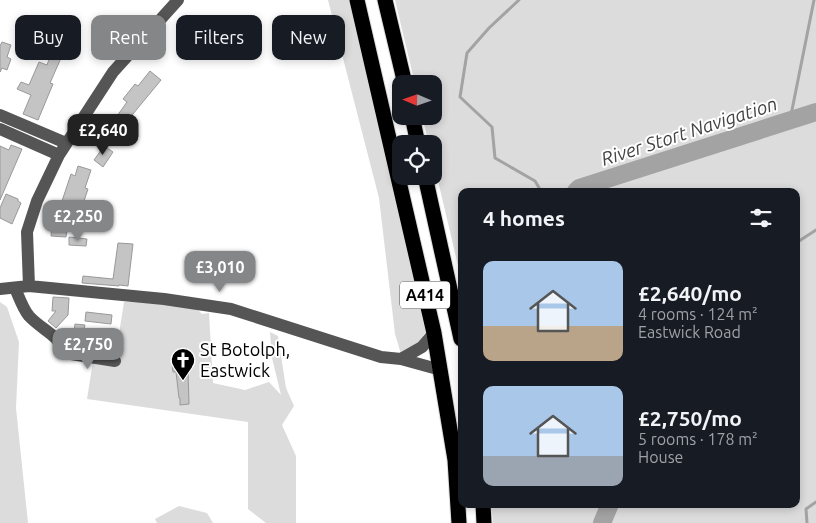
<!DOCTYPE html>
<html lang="en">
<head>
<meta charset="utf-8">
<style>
  :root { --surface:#171b24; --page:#20242c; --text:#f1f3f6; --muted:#9ea1a6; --accent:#858687 }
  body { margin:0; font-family:Ubuntu,sans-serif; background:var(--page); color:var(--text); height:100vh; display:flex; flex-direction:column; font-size:19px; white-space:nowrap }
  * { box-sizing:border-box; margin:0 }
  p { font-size:16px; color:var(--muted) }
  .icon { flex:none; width:28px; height:28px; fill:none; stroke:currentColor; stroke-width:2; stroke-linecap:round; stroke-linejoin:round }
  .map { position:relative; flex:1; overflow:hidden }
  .panel { position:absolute; left:458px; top:188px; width:342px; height:320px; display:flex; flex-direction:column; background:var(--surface); border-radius:10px; box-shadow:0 2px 8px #0003 }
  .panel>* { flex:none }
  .hud { position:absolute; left:15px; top:15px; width:368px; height:45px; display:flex; gap:10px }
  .needle { width:32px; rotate:272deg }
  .buttons { position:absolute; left:392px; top:75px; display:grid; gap:10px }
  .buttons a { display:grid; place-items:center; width:50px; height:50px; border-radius:10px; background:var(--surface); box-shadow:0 2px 8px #0003; font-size:25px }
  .price { position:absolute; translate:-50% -42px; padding:0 11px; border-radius:10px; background:var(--accent); color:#fff; font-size:16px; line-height:32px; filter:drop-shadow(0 1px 2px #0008) }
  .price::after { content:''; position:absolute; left:50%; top:30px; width:15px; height:11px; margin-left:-8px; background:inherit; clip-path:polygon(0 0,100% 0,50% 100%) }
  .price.on { background:#222; color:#fff }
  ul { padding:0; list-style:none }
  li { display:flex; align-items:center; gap:15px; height:125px; padding:0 25px }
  li span { display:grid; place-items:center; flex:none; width:140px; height:100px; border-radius:10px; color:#555 }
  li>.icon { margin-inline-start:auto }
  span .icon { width:60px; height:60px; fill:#fffc; stroke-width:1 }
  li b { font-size:21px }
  h2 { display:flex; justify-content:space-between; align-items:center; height:60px; padding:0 25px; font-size:21px }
  .tag { padding:0 18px; border-radius:10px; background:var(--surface); box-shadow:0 2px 8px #0003; font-size:18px; line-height:45px }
  .tag.on { background:var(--accent); color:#fff }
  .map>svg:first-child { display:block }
  .green { fill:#dcdcdc }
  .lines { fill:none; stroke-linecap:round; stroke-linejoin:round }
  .stream { stroke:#a3a3a3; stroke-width:3 }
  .river { stroke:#a3a3a3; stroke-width:18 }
  .building { fill:#c4c4c4; stroke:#999 }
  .highway-casing { stroke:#dbdbdb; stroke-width:17 }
  .minor { stroke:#555; stroke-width:12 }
  .highway { stroke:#000; stroke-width:15 }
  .labels { text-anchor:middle; stroke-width:4; stroke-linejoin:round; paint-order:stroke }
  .shield { fill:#fff; stroke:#4c4c4c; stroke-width:1 }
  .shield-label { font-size:16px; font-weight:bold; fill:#000 }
  .poi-label { font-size:18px; fill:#000; stroke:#fff; text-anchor:start }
  .water-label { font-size:19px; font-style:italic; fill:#444; stroke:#fff }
</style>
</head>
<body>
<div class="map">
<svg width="816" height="523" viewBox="0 0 816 523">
  <rect width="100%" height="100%" fill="#fff"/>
  <path class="green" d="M 328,0 L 350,0 L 388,154 L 426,332 L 418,343 L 401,354 L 395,334 L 379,198 Z
    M 395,0 L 816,0 L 816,523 L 493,523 L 491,504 L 796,504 L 796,191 L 461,191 L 461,278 L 434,164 L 434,144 L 429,144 L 422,116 L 434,116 L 434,84 L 415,84 Z
    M 0,302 L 7,307 L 19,342 L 16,408 L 28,523 L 0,523 Z
    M 124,302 L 156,302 L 197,309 L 202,314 L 209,313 L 213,383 L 245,390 L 269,382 L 281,395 L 272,358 L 270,332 L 278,336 L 286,388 L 294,406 L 282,425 L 296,456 L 296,523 L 266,523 L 248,509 L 248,422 L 87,399 L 93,361 L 115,359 Z
    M 179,506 L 207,513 L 213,523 L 157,523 L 155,519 Z"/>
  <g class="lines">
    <path class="stream" d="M 519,0 L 489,28 L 467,53 L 460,97 L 492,127 L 495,158 L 535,181 L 541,191
      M 790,120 L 814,0
      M 796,243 L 816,230
      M 807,523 L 806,509 L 816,502"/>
    <path class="river" d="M 576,191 L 579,188 L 816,112
      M 602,523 L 610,504"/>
  </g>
  <path class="building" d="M 2,42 L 11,45 L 7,57 L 11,59 L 7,70 L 2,68 L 0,72 L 0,46 Z
    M 51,54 L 61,58 L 50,83 L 53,84 L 38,120 L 23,114 L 31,95 L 17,89 L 21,82 L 29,85 L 39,62 L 47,65 Z
    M 150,71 L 161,80 L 128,120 L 131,122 L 125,129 L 122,126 L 113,139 L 105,133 L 127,102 L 123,99 L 135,84 L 138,86 Z
    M 11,145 L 22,149 L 0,200 L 0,146 L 9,150 Z
    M 104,146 L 113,152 L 103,167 L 94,160 Z
    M 78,166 L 91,170 L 85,188 L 88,189 L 83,204 L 70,202 L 70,203 L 62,201 L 71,174 L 75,176 Z
    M 6,194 L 18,199 L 18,201 L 21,203 L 12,224 L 0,218 L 0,208 Z
    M 53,213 L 62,214 L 61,222 L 68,222 L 66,237 L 51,236 Z
    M 69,237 L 87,239 L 86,246 L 69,245 Z
    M 118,243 L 133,244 L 128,286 L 119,285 L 119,286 L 82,283 L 83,276 L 113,279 Z
    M 53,297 L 69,298 L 68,315 L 56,328 L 48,321 L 56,311 L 52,311 Z
    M 86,312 L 112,315 L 111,324 L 85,321 Z
    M 75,324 L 85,325 L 83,333 L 74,332 Z
    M 177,356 L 184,356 L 186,371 L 188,371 L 189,404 L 180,405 L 180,398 L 179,398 L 176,372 L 173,372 L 172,364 L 177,363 Z"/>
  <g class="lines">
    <g class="highway-casing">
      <path id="highway" d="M 357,0 L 434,333 L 455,460 L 459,523
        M 385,0 L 405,84
        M 412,116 L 418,144
        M 425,176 L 461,339
        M 483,504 L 484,523"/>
    </g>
    <path class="minor" d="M 0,115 L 66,143
      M 0,129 L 59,155
      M 29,286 L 27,232 L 37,201 L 59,155 L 113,72 L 178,0
      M 15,288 C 19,297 23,309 29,316 C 43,331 57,333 65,353 L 115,361
      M 0,289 L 29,286 L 164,299 L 231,309 L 381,357 L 401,359 L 441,370
      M 401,359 L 422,347 L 434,333"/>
    <use href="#highway" class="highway"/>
  </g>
  <defs>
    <g id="church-pin" transform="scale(1.25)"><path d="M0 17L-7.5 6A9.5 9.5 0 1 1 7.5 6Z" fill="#000" stroke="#fff"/><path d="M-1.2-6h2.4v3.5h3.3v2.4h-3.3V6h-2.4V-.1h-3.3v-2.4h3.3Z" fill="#fff"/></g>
  </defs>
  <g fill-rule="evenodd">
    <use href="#church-pin" x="183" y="360"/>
  </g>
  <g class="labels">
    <rect class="shield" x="400" y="281.5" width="50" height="27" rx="4"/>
    <g class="shield-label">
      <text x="425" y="301">A414</text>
    </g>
    <g class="poi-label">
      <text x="200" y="356">St Botolph,<tspan x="200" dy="21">Eastwick</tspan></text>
    </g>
    <g class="water-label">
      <text transform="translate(689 131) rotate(-18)" y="7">River Stort Navigation</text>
    </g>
  </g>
</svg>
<div class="buttons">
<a><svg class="needle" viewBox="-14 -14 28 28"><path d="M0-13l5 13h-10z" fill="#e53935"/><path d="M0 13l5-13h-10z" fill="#9ea1a6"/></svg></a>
<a><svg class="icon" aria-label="locate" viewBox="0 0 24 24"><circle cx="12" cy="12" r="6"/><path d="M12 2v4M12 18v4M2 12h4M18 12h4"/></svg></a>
</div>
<b class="price on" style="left:103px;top:156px">£2,640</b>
<b class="price" style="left:78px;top:242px">£2,250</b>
<b class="price" style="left:220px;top:293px">£3,010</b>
<b class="price" style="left:88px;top:370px">£2,750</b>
<div class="hud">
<a class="tag">Buy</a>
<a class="tag on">Rent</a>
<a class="tag">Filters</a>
<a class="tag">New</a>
</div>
<section class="panel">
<h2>4 homes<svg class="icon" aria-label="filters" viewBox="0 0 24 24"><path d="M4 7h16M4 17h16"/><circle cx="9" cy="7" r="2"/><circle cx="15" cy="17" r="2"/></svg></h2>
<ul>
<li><span style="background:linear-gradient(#a9c7e8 65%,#b9a48a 0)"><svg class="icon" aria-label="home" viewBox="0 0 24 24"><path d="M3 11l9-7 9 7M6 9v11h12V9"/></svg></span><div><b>£2,640/mo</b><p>4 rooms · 124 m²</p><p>Eastwick Road</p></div></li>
<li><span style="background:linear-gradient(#a9c7e8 70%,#9aa5b1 0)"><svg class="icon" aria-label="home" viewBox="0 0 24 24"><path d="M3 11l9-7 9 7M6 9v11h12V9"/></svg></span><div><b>£2,750/mo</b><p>5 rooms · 178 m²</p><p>House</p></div></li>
</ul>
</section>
</div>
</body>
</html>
